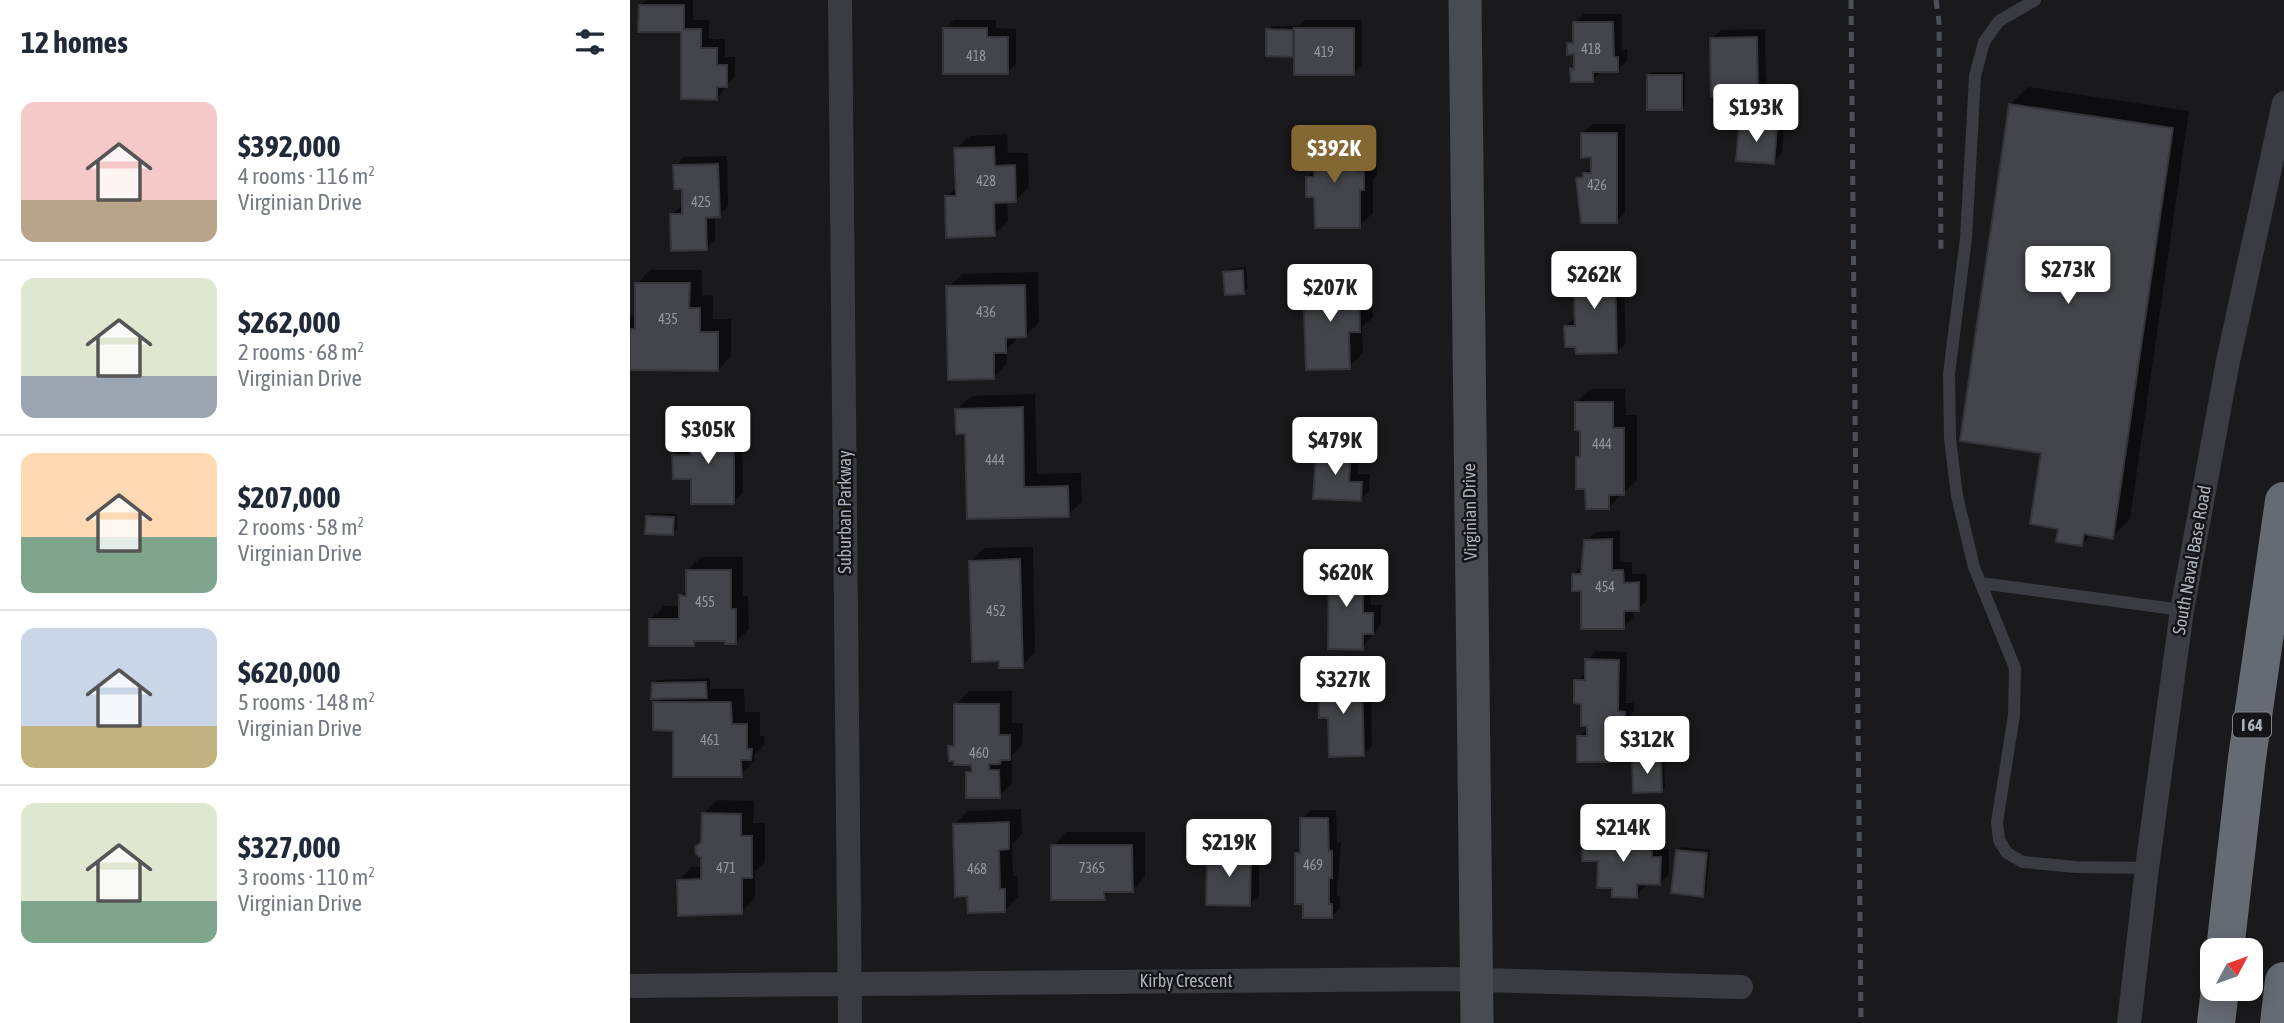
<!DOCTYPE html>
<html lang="en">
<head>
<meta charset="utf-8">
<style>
  :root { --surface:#fff; --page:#f6f6f7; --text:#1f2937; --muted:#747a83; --line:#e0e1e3; --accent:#846833 }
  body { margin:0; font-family:"Asap Condensed",sans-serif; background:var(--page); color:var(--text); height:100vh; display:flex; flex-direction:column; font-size:26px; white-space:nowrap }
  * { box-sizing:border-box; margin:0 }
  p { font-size:23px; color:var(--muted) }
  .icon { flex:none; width:38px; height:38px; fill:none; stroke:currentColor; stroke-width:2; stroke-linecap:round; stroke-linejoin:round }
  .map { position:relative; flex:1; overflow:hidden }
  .side { display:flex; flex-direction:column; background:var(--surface); width:630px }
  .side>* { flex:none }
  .needle { width:46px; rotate:49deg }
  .buttons { position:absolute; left:1570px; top:938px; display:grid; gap:14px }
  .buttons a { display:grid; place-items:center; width:63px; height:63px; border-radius:14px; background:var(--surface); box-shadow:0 4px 18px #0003; font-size:35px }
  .price { position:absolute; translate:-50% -60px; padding:0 16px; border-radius:7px; background:#fff; color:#222; font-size:23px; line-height:46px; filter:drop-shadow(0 2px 4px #0008) }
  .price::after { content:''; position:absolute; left:50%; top:42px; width:21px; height:16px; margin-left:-10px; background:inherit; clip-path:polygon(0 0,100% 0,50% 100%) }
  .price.active { background:var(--accent); color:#fff }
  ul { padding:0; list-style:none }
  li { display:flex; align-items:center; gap:21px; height:175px; padding:0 21px }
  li+li { border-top:2px solid var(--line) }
  li span { display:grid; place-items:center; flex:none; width:196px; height:140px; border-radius:14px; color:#555 }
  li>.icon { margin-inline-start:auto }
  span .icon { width:84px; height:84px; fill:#fffc; stroke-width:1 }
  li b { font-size:30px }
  h2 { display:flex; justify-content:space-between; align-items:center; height:84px; padding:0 21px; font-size:30px }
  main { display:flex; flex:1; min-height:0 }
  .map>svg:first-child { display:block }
  .shadow { fill:#0007 }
  .building { fill:#44454a; stroke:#343439; stroke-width:2 }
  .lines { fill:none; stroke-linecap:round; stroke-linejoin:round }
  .lane { stroke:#3a3c42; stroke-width:12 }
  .street { stroke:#3a3c42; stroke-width:24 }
  .secondary { stroke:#484b52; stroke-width:33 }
  .highway { stroke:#666a73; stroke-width:38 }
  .rail { stroke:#4d5057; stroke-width:5; stroke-dasharray:9 7; stroke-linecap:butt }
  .labels { text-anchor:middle; stroke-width:5; stroke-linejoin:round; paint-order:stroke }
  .number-label { font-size:14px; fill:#9196a0 }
  .shield { fill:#151518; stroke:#7e828c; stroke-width:2 }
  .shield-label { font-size:16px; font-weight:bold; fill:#abb1bd }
  .street-label { font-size:18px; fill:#abb1bd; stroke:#151518 }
</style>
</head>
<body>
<main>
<section class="side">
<h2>12 homes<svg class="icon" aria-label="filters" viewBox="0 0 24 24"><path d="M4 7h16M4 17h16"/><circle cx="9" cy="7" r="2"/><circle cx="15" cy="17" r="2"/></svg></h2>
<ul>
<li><span style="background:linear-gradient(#f6c9c9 70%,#b9a48a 0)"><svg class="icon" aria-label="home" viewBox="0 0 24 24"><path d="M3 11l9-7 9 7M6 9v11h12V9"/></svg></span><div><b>$392,000</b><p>4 rooms · 116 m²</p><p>Virginian Drive</p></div></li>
<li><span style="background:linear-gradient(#dfe7d0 70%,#9aa5b1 0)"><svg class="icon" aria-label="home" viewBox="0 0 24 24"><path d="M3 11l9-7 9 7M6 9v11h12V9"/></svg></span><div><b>$262,000</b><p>2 rooms · 68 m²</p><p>Virginian Drive</p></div></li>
<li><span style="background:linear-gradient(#ffd9b3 60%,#7fa58c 0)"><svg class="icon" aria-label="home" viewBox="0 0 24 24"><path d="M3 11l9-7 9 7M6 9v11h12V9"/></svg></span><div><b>$207,000</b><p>2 rooms · 58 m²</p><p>Virginian Drive</p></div></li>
<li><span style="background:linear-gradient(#c9d6e8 70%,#c2b280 0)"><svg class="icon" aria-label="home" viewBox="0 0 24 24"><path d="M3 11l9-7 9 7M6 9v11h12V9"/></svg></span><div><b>$620,000</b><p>5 rooms · 148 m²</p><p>Virginian Drive</p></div></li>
<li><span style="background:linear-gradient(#dfe7d0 70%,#7fa58c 0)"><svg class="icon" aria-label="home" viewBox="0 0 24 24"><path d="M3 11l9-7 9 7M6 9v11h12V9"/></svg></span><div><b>$327,000</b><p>3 rooms · 110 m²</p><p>Virginian Drive</p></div></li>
</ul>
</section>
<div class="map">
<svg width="1654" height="1023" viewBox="0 0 1654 1023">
  <rect width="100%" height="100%" fill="#1a1a1d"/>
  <path class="shadow" d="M 16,0 L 63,0 L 63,20 L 79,20 L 79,39 L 95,39 L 95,57 L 105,57 L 105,76 L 87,98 L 53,31 L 10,6 Z
    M 954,14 L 992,14 L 992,49 L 997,49 L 997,61 L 988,70 L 971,72 L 962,81 L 942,69 L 946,65 L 946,52 L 939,44 L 945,38 L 945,23 Z
    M 324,20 L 366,20 L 366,28 L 386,29 L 386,64 L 377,73 L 315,29 Z
    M 675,20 L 732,20 L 732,64 L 723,73 L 665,52 L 662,55 L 638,30 L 642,26 L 668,26 Z
    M 1135,29 L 1136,86 L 1127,95 L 1121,95 L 1117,100 L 1082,38 L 1091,30 Z
    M 1022,72 L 1055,72 L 1055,105 L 1051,109 L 1018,76 Z
    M 1398,87 L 1559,111 L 1500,519 L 1482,537 L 1462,534 L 1452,544 L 1430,527 L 1380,104 Z
    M 1120,117 L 1155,120 L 1152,153 L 1143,162 L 1111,126 Z
    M 962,124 L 995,124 L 995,213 L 986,222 L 948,178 L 963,166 L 963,155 L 953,133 Z
    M 741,132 L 741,158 L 747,159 L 747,175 L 743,180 L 743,213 L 729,226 L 686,196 L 678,177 L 686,169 L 686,162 L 670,148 L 683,135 Z
    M 377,134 L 378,153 L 398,153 L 399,187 L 386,200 L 377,200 L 378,221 L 365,234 L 316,197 L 327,186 L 326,149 L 340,136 Z
    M 97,156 L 98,206 L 89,215 L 85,215 L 85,240 L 76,248 L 42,215 L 51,206 L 54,206 L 54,187 L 45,166 L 54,157 Z
    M 993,258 L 996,343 L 987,352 L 947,345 L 936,326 L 945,317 L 945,268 L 954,259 Z
    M 616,267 L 618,288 L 614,292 L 595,273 L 599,269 Z
    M 20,270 L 72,270 L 72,296 L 83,295 L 83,319 L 101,319 L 101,356 L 88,370 L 0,369 L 0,316 L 7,316 L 7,284 Z
    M 742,271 L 743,317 L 732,327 L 733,353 L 719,367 L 675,286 L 689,272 Z
    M 408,272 L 409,322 L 396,336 L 389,336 L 377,350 L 377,364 L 363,377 L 318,287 L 332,274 Z
    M 960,389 L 995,389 L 996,415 L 1007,415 L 1007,480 L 978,508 L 957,487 L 948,458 L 952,454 L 952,429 L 947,402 Z
    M 405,394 L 407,474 L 451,473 L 452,502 L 438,515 L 338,517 L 337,432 L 327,409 L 341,396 Z
    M 63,422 L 112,422 L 113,493 L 104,502 L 63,477 L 44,456 L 53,447 L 62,447 L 54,431 Z
    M 696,442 L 729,443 L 728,474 L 740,474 L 739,491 L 730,500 L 687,451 Z
    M 22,513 L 47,514 L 47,529 L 43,533 L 18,517 Z
    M 990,531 L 990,562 L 1002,562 L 1002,574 L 1017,574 L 1017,601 L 1008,609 L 1003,609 L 1003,618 L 994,627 L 953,589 L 944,574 L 953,565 L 956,541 L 965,532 Z
    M 403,547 L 405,652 L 392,666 L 370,659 L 340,562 L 354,548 Z
    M 710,553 L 736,554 L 736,574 L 727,582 L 741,583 L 741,605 L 751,605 L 751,624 L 732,648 L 701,562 Z
    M 71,557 L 113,557 L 113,596 L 118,596 L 119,629 L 105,643 L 97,639 L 68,639 L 63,644 L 21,619 L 34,606 L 51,606 L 51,596 L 57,590 L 57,571 Z
    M 966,651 L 997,652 L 996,703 L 1004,703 L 1004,711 L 989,727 L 989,751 L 980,760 L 949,737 L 959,727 L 946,681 L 957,672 L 957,660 Z
    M 741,671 L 742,746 L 733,755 L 700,716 L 690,681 L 699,672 Z
    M 80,678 L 80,689 L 114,689 L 115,712 L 130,712 L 130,736 L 135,736 L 134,745 L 124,755 L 124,761 L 111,775 L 45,729 L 24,703 L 31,697 L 23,684 L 28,680 Z
    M 339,691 L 382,691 L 382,723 L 393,723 L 392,745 L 382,755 L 382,783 L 369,796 L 338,773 L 343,767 L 343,764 L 320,747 L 326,741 L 326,705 Z
    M 1034,755 L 1035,787 L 1031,791 L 1004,760 L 1008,756 Z
    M 87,800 L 124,801 L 123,823 L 135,823 L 135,862 L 125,872 L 125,898 L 111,912 L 49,880 L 62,867 L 73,867 L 73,814 Z
    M 391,809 L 392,834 L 382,845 L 383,876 L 388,876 L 388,897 L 375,910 L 325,824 L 338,811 Z
    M 681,810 L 706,810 L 707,843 L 711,842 L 707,896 L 710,896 L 710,907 L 702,916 L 666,853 L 672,848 L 672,819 Z
    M 963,829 L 1030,831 L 1030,849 L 1039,849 L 1039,874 L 1030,883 L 1015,883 L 1015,887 L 1006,896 L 984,887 L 970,860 L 954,838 Z
    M 436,832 L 515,832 L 515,877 L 502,890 L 482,890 L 474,898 L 423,846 Z
    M 594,841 L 623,842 L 623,852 L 629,853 L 629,895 L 620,904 L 578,866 L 584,860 L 585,850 Z
    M 1051,847 L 1080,850 L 1076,891 L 1072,895 L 1047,851 Z"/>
  <path class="building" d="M 9,5 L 54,5 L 54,29 L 71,29 L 71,48 L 87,48 L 87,65 L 97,65 L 97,87 L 87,87 L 87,100 L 51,99 L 51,32 L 8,32 Z
    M 943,22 L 983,22 L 984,57 L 988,57 L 988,72 L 963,72 L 963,82 L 941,82 L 940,68 L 944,69 L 944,54 L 937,55 L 937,43 L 943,43 Z
    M 313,28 L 357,28 L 357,37 L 378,37 L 378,74 L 313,74 Z
    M 664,28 L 724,28 L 724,75 L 664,75 Z
    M 636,29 L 663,30 L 663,57 L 636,56 Z
    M 1127,37 L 1128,97 L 1117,97 L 1118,102 L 1093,102 L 1094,96 L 1081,97 L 1080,38 Z
    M 1017,75 L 1052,75 L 1052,110 L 1017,110 Z
    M 1379,104 L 1543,128 L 1483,539 L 1454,534 L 1452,546 L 1426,542 L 1428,529 L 1400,524 L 1411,453 L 1330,441 Z
    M 1109,125 L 1147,128 L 1144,164 L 1106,161 Z
    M 951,133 L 987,133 L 987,223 L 951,223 L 946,178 L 953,177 L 953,173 L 961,173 L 961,157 L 951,158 Z
    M 728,145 L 728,171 L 734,171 L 734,190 L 730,190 L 730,228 L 685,228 L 684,197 L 676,197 L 676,177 L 684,177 L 684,164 L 668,164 L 668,147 Z
    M 364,147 L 365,166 L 385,165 L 386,202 L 364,203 L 365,236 L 316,238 L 315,196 L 326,196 L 324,148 Z
    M 88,164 L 90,217 L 76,218 L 77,250 L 41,251 L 40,214 L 52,214 L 52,189 L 44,189 L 43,165 Z
    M 985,266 L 987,353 L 946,354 L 945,347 L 935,347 L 934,326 L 945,326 L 943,267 Z
    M 613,270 L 614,294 L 595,295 L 593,272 Z
    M 5,283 L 60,283 L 59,308 L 70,308 L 70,332 L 88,332 L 88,371 L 0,370 L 0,329 L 5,329 Z
    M 729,283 L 730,332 L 719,332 L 720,369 L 676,370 L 673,285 Z
    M 395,285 L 396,337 L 376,338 L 376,353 L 364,353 L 364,379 L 318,380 L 316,286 Z
    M 945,402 L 983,402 L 983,428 L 994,428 L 994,495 L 979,495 L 979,509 L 956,509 L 955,489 L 946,489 L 946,457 L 950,457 L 950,431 L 945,430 Z
    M 393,407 L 394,487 L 438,486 L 439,517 L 337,519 L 335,434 L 326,434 L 325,409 Z
    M 104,430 L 104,504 L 61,504 L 61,479 L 43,479 L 42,455 L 60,455 L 60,444 L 52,444 L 52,431 Z
    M 686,450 L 721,452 L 719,482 L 732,482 L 731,501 L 683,499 Z
    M 16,516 L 44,517 L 43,535 L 15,534 Z
    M 982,539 L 982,570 L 993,570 L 994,583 L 1009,582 L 1009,611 L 994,611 L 994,629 L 951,629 L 951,591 L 942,591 L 942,574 L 951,574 L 954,540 Z
    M 390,559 L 393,668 L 369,668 L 369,661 L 342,662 L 339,561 Z
    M 699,562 L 728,562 L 728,585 L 721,584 L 721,591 L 733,591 L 733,613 L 743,613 L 743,634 L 733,634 L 733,650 L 698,649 Z
    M 56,570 L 101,570 L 101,609 L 106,609 L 106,644 L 95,644 L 95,641 L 64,641 L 64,646 L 19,646 L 19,619 L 49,619 L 49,595 L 56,596 Z
    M 955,659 L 989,660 L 988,711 L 995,712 L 995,721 L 990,721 L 990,729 L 981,729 L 981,762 L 947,762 L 947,736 L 957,736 L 957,726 L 951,726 L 951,704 L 944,703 L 944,680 L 955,680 Z
    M 732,679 L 734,756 L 699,757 L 698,718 L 689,718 L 688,680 Z
    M 76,682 L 77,698 L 21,699 L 22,683 Z
    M 23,702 L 101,702 L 102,724 L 117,724 L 117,749 L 122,749 L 121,760 L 111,760 L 112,777 L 43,777 L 43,731 L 23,730 Z
    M 324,704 L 369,704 L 369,735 L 380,735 L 380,760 L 371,760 L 370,764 L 359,764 L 359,770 L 369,770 L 370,798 L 336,798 L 336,772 L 342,772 L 341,765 L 324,765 L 324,761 L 319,761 L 318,746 L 324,746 Z
    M 1031,758 L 1032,792 L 1003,793 L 1002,760 Z
    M 72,813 L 111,814 L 111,836 L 122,836 L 122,878 L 112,878 L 112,914 L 48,916 L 47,880 L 71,879 L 71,858 L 66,854 L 65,847 L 71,842 Z
    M 670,818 L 698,818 L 699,851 L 702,851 L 702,878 L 699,878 L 699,904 L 702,904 L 702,918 L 673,918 L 673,904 L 665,904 L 665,853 L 670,853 Z
    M 379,822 L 379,849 L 369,850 L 370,889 L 375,889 L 375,912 L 338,913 L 337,896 L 325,897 L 323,824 Z
    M 953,837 L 1022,839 L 1022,857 L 1031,857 L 1030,885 L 1007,884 L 1007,898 L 982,897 L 982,888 L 967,888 L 968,861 L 952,861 Z
    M 421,845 L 502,845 L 503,892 L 474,892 L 475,900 L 421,900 Z
    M 583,849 L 615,850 L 615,861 L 621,861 L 620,906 L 576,905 L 577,865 L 583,865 Z
    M 1046,850 L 1077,853 L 1073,897 L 1041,893 Z"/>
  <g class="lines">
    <path class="lane" d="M 1405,0 L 1369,21 L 1354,42 L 1345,76 L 1336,238 L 1319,374 L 1320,438 L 1327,496 L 1344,567 L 1385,668 L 1384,715 L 1367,822 L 1369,840 L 1377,853 L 1393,862 L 1446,867 L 1517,868
      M 1351,583 L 1552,610"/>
    <path class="street" d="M 210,0 L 220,1023
      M 0,986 L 815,979 L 1111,987
      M 1499,1023 L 1517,868 L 1552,610 L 1598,361 L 1654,103"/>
    <path class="secondary" d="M 835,0 L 847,1023"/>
    <path class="highway" d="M 1595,950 L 1617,758 L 1654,501
      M 1586,1023 L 1590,989
      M 1649,1023 L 1654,981"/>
    <path class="rail" d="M 1221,0 L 1231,1023
      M 1306,0 L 1309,22 L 1311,251"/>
  </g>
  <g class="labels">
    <g class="number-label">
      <text x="961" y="54">418</text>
      <text x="694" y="57">419</text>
      <text x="346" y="61">418</text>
      <text x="356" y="186">428</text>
      <text x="967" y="190">426</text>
      <text x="71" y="207">425</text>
      <text x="356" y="317">436</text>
      <text x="38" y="324">435</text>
      <text x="972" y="449">444</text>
      <text x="365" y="465">444</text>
      <text x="975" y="592">454</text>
      <text x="75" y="607">455</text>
      <text x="366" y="616">452</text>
      <text x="80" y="745">461</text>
      <text x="349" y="758">460</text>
      <text x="683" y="870">469</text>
      <text x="96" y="873">471</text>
      <text x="462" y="873">7365</text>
      <text x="347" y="874">468</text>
    </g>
    <rect class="shield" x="1603" y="712.5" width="38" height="25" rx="5"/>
    <g class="shield-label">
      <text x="1622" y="731">I 64</text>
    </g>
    <g class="street-label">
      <text transform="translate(215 512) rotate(-90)" y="6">Suburban Parkway</text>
      <text transform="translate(840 512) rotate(-91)" y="6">Virginian Drive</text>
      <text transform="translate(1562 560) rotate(-80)" y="6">South Naval Base Road</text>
      <text x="556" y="987">Kirby Crescent</text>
    </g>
  </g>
</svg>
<div class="buttons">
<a><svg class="needle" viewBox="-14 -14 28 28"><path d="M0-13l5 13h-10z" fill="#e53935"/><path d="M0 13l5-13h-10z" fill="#747a83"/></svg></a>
</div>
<b class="price" style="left:1126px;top:144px">$193K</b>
<b class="price active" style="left:704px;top:185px">$392K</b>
<b class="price" style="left:1438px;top:306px">$273K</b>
<b class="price" style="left:964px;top:311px">$262K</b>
<b class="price" style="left:700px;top:324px">$207K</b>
<b class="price" style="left:78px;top:466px">$305K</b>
<b class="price" style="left:705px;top:477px">$479K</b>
<b class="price" style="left:716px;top:609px">$620K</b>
<b class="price" style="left:713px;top:716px">$327K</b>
<b class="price" style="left:1017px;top:776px">$312K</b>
<b class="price" style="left:993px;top:864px">$214K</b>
<b class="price" style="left:599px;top:879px">$219K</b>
</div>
</main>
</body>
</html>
